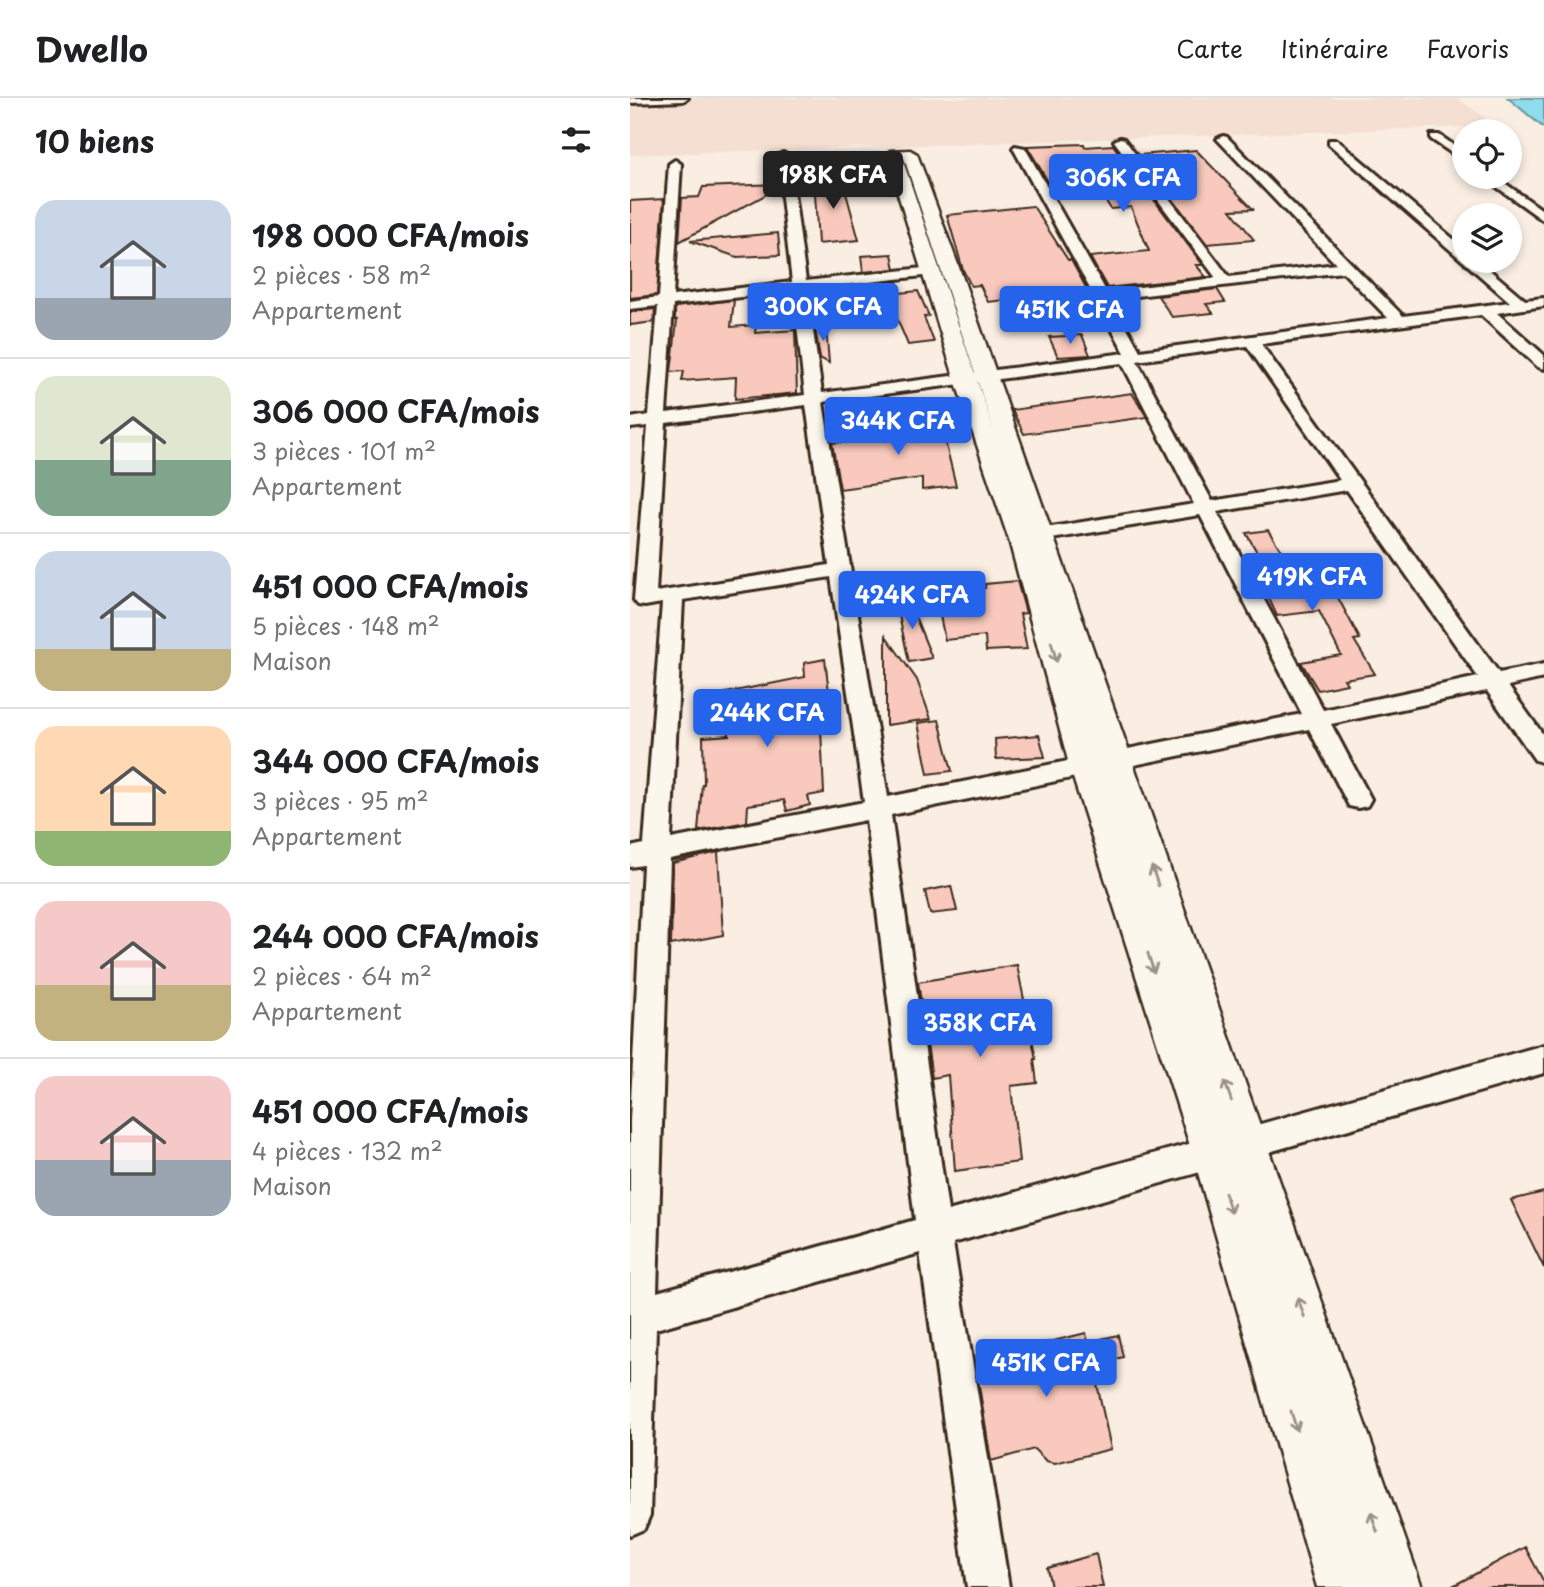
<!DOCTYPE html>
<html lang="fr">
<head>
<meta charset="utf-8">
<style>
  :root { --surface:#fff; --page:#f2f2f2; --text:#202124; --muted:#757577; --line:#e0e0e0; --accent:#2563eb }
  body { margin:0; font-family:"Playpen Sans",sans-serif; background:var(--page); color:var(--text); height:100vh; display:flex; flex-direction:column; font-size:26px; white-space:nowrap }
  * { box-sizing:border-box; margin:0 }
  p { font-size:23px; color:var(--muted) }
  .icon { flex:none; width:38px; height:38px; fill:none; stroke:currentColor; stroke-width:2; stroke-linecap:round; stroke-linejoin:round }
  .map { position:relative; flex:1; overflow:hidden }
  .drawer { display:flex; flex-direction:column; background:var(--surface); width:630px }
  .drawer>* { flex:none }
  .fabs { position:absolute; left:822px; top:21px; display:grid; gap:14px }
  .fabs a { display:grid; place-items:center; width:70px; height:70px; border-radius:50%; background:var(--surface); box-shadow:0 4px 10px #0003; font-size:35px }
  .price { position:absolute; translate:-50% -60px; padding:0 16px; border-radius:7px; background:var(--accent); color:#fff; font-size:23px; line-height:46px; filter:drop-shadow(0 2px 4px #0008) }
  .price::after { content:''; position:absolute; left:50%; top:42px; width:21px; height:16px; margin-left:-10px; background:inherit; clip-path:polygon(0 0,100% 0,50% 100%) }
  .price.active { background:#222; color:#fff }
  ul { padding:0; list-style:none }
  li { display:flex; align-items:center; gap:21px; height:175px; padding:0 35px }
  li+li { border-top:2px solid var(--line) }
  li span { display:grid; place-items:center; flex:none; width:196px; height:140px; border-radius:21px; color:#555 }
  li>.icon { margin-inline-start:auto }
  span .icon { width:84px; height:84px; fill:#fffc; stroke-width:1 }
  li b { font-size:30px }
  h2 { display:flex; justify-content:space-between; align-items:center; height:84px; padding:0 35px; font-size:30px }
  header { display:flex; align-items:center; gap:42px; box-sizing:border-box; height:98px; padding:0 35px; background:var(--surface); border-bottom:2px solid var(--line) }
  header strong { font-size:33px }
  nav { display:flex; gap:38px; margin-inline-start:auto; font-size:24px }
  main { display:flex; flex:1; min-height:0 }
  .map>svg:first-child { display:block }
  .built { fill:#f5dfd3 }
  .water { fill:#8fdcef; stroke:#6d959b; stroke-width:2 }
  .building { fill:#f8c9bc; stroke:#3b2a1e; stroke-width:2 }
  .lines { fill:none; stroke-linecap:round; stroke-linejoin:round }
  .minor-casing { stroke:#3b2a1e; stroke-width:6 }
  .tertiary-casing { stroke:#3b2a1e; stroke-width:5 }
  .minor { fill:#fbf7ec; fill-rule:evenodd }
  .tertiary { fill:#fbf7ec; fill-rule:evenodd }
  .oneway { stroke:#9b9085 }
</style>
</head>
<body>
<header>
<strong>Dwello</strong>
<nav><a>Carte</a><a>Itinéraire</a><a>Favoris</a></nav>
</header>
<main>
<section class="drawer">
<h2>10 biens<svg class="icon" aria-label="filters" viewBox="0 0 24 24"><path d="M4 7h16M4 17h16"/><circle cx="9" cy="7" r="2"/><circle cx="15" cy="17" r="2"/></svg></h2>
<ul>
<li><span style="background:linear-gradient(#c9d6e8 70%,#9aa5b1 0)"><svg class="icon" aria-label="home" viewBox="0 0 24 24"><path d="M3 11l9-7 9 7M6 9v11h12V9"/></svg></span><div><b>198 000 CFA/mois</b><p>2 pièces · 58 m²</p><p>Appartement</p></div></li>
<li><span style="background:linear-gradient(#dfe7d0 60%,#7fa58c 0)"><svg class="icon" aria-label="home" viewBox="0 0 24 24"><path d="M3 11l9-7 9 7M6 9v11h12V9"/></svg></span><div><b>306 000 CFA/mois</b><p>3 pièces · 101 m²</p><p>Appartement</p></div></li>
<li><span style="background:linear-gradient(#c9d6e8 70%,#c2b280 0)"><svg class="icon" aria-label="home" viewBox="0 0 24 24"><path d="M3 11l9-7 9 7M6 9v11h12V9"/></svg></span><div><b>451 000 CFA/mois</b><p>5 pièces · 148 m²</p><p>Maison</p></div></li>
<li><span style="background:linear-gradient(#ffd9b3 75%,#8fb573 0)"><svg class="icon" aria-label="home" viewBox="0 0 24 24"><path d="M3 11l9-7 9 7M6 9v11h12V9"/></svg></span><div><b>344 000 CFA/mois</b><p>3 pièces · 95 m²</p><p>Appartement</p></div></li>
<li><span style="background:linear-gradient(#f6c9c9 60%,#c2b280 0)"><svg class="icon" aria-label="home" viewBox="0 0 24 24"><path d="M3 11l9-7 9 7M6 9v11h12V9"/></svg></span><div><b>244 000 CFA/mois</b><p>2 pièces · 64 m²</p><p>Appartement</p></div></li>
<li><span style="background:linear-gradient(#f6c9c9 60%,#9aa5b1 0)"><svg class="icon" aria-label="home" viewBox="0 0 24 24"><path d="M3 11l9-7 9 7M6 9v11h12V9"/></svg></span><div><b>451 000 CFA/mois</b><p>4 pièces · 132 m²</p><p>Maison</p></div></li>
</ul>
</section>
<div class="map">
<svg width="914" height="1489" viewBox="0 0 914 1489">
  <rect width="100%" height="100%" fill="#faeee2"/>
  <filter id="ink" filterUnits="userSpaceOnUse"><feTurbulence type="fractalNoise" baseFrequency=".0143" numOctaves="2"/><feDisplacementMap in="SourceGraphic" scale="14" xChannelSelector="R" yChannelSelector="G"/><feConvolveMatrix kernelMatrix="1 2 1 2 8 2 1 2 1" color-interpolation-filters="sRGB"/></filter>
  <g filter="url(#ink)">
    <path class="built" d="M 0,0 L 827,0 L 867,28 L 0,57 Z"/>
    <path class="water" d="M 878,0 L 914,0 L 914,30 Z"/>
    <path class="building" d="M 454,46 L 455,49 L 483,47 L 573,167 L 566,167 L 576,179 L 477,190 L 460,159 L 519,153 L 501,109 L 481,111 L 462,83 L 420,87 L 397,48 Z
      M 566,52 L 623,111 L 601,112 L 624,142 L 577,146 L 509,57 Z
      M 236,65 L 254,66 L 252,88 L 222,91 L 215,67 Z
      M 211,77 L 229,142 L 188,146 L 184,79 Z
      M 148,86 L 148,90 L 49,144 L 52,100 L 69,99 L 73,89 Z
      M 34,101 L 27,197 L 0,200 L 0,103 Z
      M 403,108 L 438,162 L 441,162 L 458,193 L 358,204 L 350,187 L 341,188 L 333,172 L 317,117 Z
      M 148,135 L 150,157 L 107,159 L 60,143 Z
      M 262,156 L 265,171 L 233,174 L 231,158 Z
      M 267,184 L 269,195 L 288,193 L 299,218 L 294,219 L 304,244 L 278,247 L 258,199 L 235,201 L 234,187 Z
      M 587,191 L 595,204 L 576,206 L 583,215 L 542,219 L 528,198 Z
      M 104,202 L 101,229 L 126,227 L 125,235 L 165,232 L 167,295 L 105,301 L 106,279 L 52,283 L 54,273 L 41,274 L 47,222 L 45,222 L 45,209 Z
      M 25,211 L 24,224 L 0,227 L 0,214 Z
      M 196,229 L 199,265 L 190,260 L 185,230 Z
      M 452,237 L 460,257 L 428,259 L 419,239 Z
      M 502,295 L 517,319 L 394,336 L 382,312 Z
      M 307,310 L 326,388 L 292,392 L 292,380 L 210,391 L 202,345 L 281,337 L 277,315 Z
      M 638,432 L 665,474 L 685,472 L 696,495 L 705,494 L 730,541 L 724,542 L 745,576 L 714,581 L 717,586 L 688,592 L 671,564 L 711,557 L 689,513 L 647,518 L 630,481 L 642,480 L 616,435 Z
      M 387,483 L 396,515 L 390,516 L 397,551 L 356,553 L 355,538 L 315,542 L 309,513 L 351,507 L 345,491 L 355,490 L 355,486 Z
      M 276,496 L 302,560 L 279,564 L 265,499 Z
      M 256,538 L 287,582 L 301,621 L 256,627 Z
      M 195,561 L 203,627 L 191,631 L 194,695 L 178,698 L 180,707 L 157,713 L 154,702 L 118,707 L 117,724 L 68,733 L 72,686 L 74,686 L 73,639 L 99,637 L 95,595 L 175,579 L 174,565 Z
      M 309,622 L 322,673 L 298,676 L 288,625 Z
      M 409,637 L 415,659 L 366,661 L 365,641 Z
      M 88,754 L 93,837 L 41,847 L 43,765 Z
      M 321,788 L 327,813 L 300,816 L 295,793 Z
      M 387,867 L 406,961 L 404,961 L 407,985 L 381,988 L 389,1064 L 325,1073 L 318,977 L 302,980 L 288,884 Z
      M 914,1094 L 914,1170 L 881,1102 Z
      M 456,1235 L 458,1244 L 488,1237 L 493,1259 L 463,1267 L 481,1351 L 425,1365 L 416,1363 L 404,1351 L 361,1363 L 345,1262 Z
      M 895,1449 L 914,1484 L 914,1489 L 821,1489 Z
      M 466,1456 L 473,1489 L 421,1489 L 417,1470 Z"/>
    <g class="lines">
      <g class="minor-casing">
        <path id="minor" d="M 0,0 L 58,0 L 53,3 L 0,5 Z
          M 801,37 L 809,37 L 835,55 L 835,64 L 801,41 Z
          M 593,38 L 597,39 L 773,218 L 880,204 L 699,46 L 699,42 L 707,42 L 835,151 L 835,163 L 849,163 L 895,202 L 914,200 L 914,208 L 867,215 L 914,257 L 914,271 L 908,269 L 851,217 L 631,246 L 869,575 L 914,566 L 914,580 L 878,588 L 914,638 L 914,665 L 905,662 L 857,593 L 701,626 L 741,701 L 737,708 L 728,710 L 719,708 L 679,631 L 261,717 L 318,1113 L 914,947 L 914,975 L 323,1145 L 379,1489 L 337,1489 L 290,1155 L 26,1231 L 20,1417 L 14,1431 L 0,1437 L 0,1022 L 13,767 L 0,769 L 0,749 L 14,746 L 32,505 L 15,508 L 8,507 L 4,502 L 18,328 L 0,330 L 0,320 L 19,317 L 28,208 L 0,211 L 0,203 L 29,199 L 39,66 L 45,62 L 51,66 L 43,198 L 162,184 L 147,58 L 153,55 L 159,58 L 176,183 L 302,169 L 309,173 L 302,177 L 177,191 L 192,295 L 495,255 L 383,50 L 385,48 L 395,50 L 476,193 L 586,180 L 484,43 L 490,40 L 494,41 L 599,179 L 706,166 L 589,43 L 587,41 ZM 713,174 L 758,220 L 510,253 L 481,201 ZM 163,193 L 175,297 L 36,315 L 43,207 ZM 617,248 L 710,382 L 582,403 L 507,263 ZM 492,265 L 564,406 L 409,431 L 399,437 L 409,443 L 570,417 L 672,616 L 258,699 L 193,304 ZM 176,307 L 199,467 L 26,494 L 36,325 ZM 717,392 L 848,579 L 693,612 L 587,414 ZM 201,479 L 234,704 L 41,741 L 53,502 ZM 236,722 L 285,1122 L 27,1194 L 40,761 Z
          M 853,79 L 866,79 L 914,113 L 914,123 Z"/>
      </g>
      <g class="tertiary-casing">
        <path id="tertiary" d="M 280,52 L 287,56 L 330,172 L 792,1489 L 687,1489 L 562,1054 L 440,670 L 379,442 L 325,282 L 257,60 L 260,53 ZM 272,60 L 274,60 L 364,333 Z"/>
      </g>
      <use href="#minor" class="minor"/>
      <use href="#tertiary" class="tertiary"/>
    </g>
    <defs><path id="oneway-shaft" d="M-6 0H5M1.5-3L5.5 0L1.5 3" fill="none" stroke-width="1.6" stroke-linecap="round" stroke-linejoin="round" transform="scale(1.75)"/></defs>
    <g class="oneway">
      <use href="#oneway-shaft" transform="translate(424 554) rotate(74)"/>
      <use href="#oneway-shaft" transform="translate(525 778) rotate(-109)"/>
      <use href="#oneway-shaft" transform="translate(521 865) rotate(72)"/>
      <use href="#oneway-shaft" transform="translate(598 993) rotate(-109)"/>
      <use href="#oneway-shaft" transform="translate(598 1105) rotate(73)"/>
      <use href="#oneway-shaft" transform="translate(671 1209) rotate(-109)"/>
      <use href="#oneway-shaft" transform="translate(664 1323) rotate(73)"/>
      <use href="#oneway-shaft" transform="translate(744 1424) rotate(-109)"/>
    </g>
  </g>
</svg>
<div class="fabs">
<a><svg class="icon" aria-label="locate" viewBox="0 0 24 24"><circle cx="12" cy="12" r="6"/><path d="M12 2v4M12 18v4M2 12h4M18 12h4"/></svg></a>
<a><svg class="icon" aria-label="layers" viewBox="0 0 24 24"><path d="M12 4l9 5-9 5-9-5zM3 14l9 5 9-5"/></svg></a>
</div>
<b class="price active" style="left:203px;top:113px">198K CFA</b>
<b class="price" style="left:493px;top:116px">306K CFA</b>
<b class="price" style="left:193px;top:245px">300K CFA</b>
<b class="price" style="left:440px;top:248px">451K CFA</b>
<b class="price" style="left:268px;top:359px">344K CFA</b>
<b class="price" style="left:682px;top:515px">419K CFA</b>
<b class="price" style="left:282px;top:533px">424K CFA</b>
<b class="price" style="left:137px;top:651px">244K CFA</b>
<b class="price" style="left:350px;top:961px">358K CFA</b>
<b class="price" style="left:416px;top:1301px">451K CFA</b>
</div>
</main>
</body>
</html>
